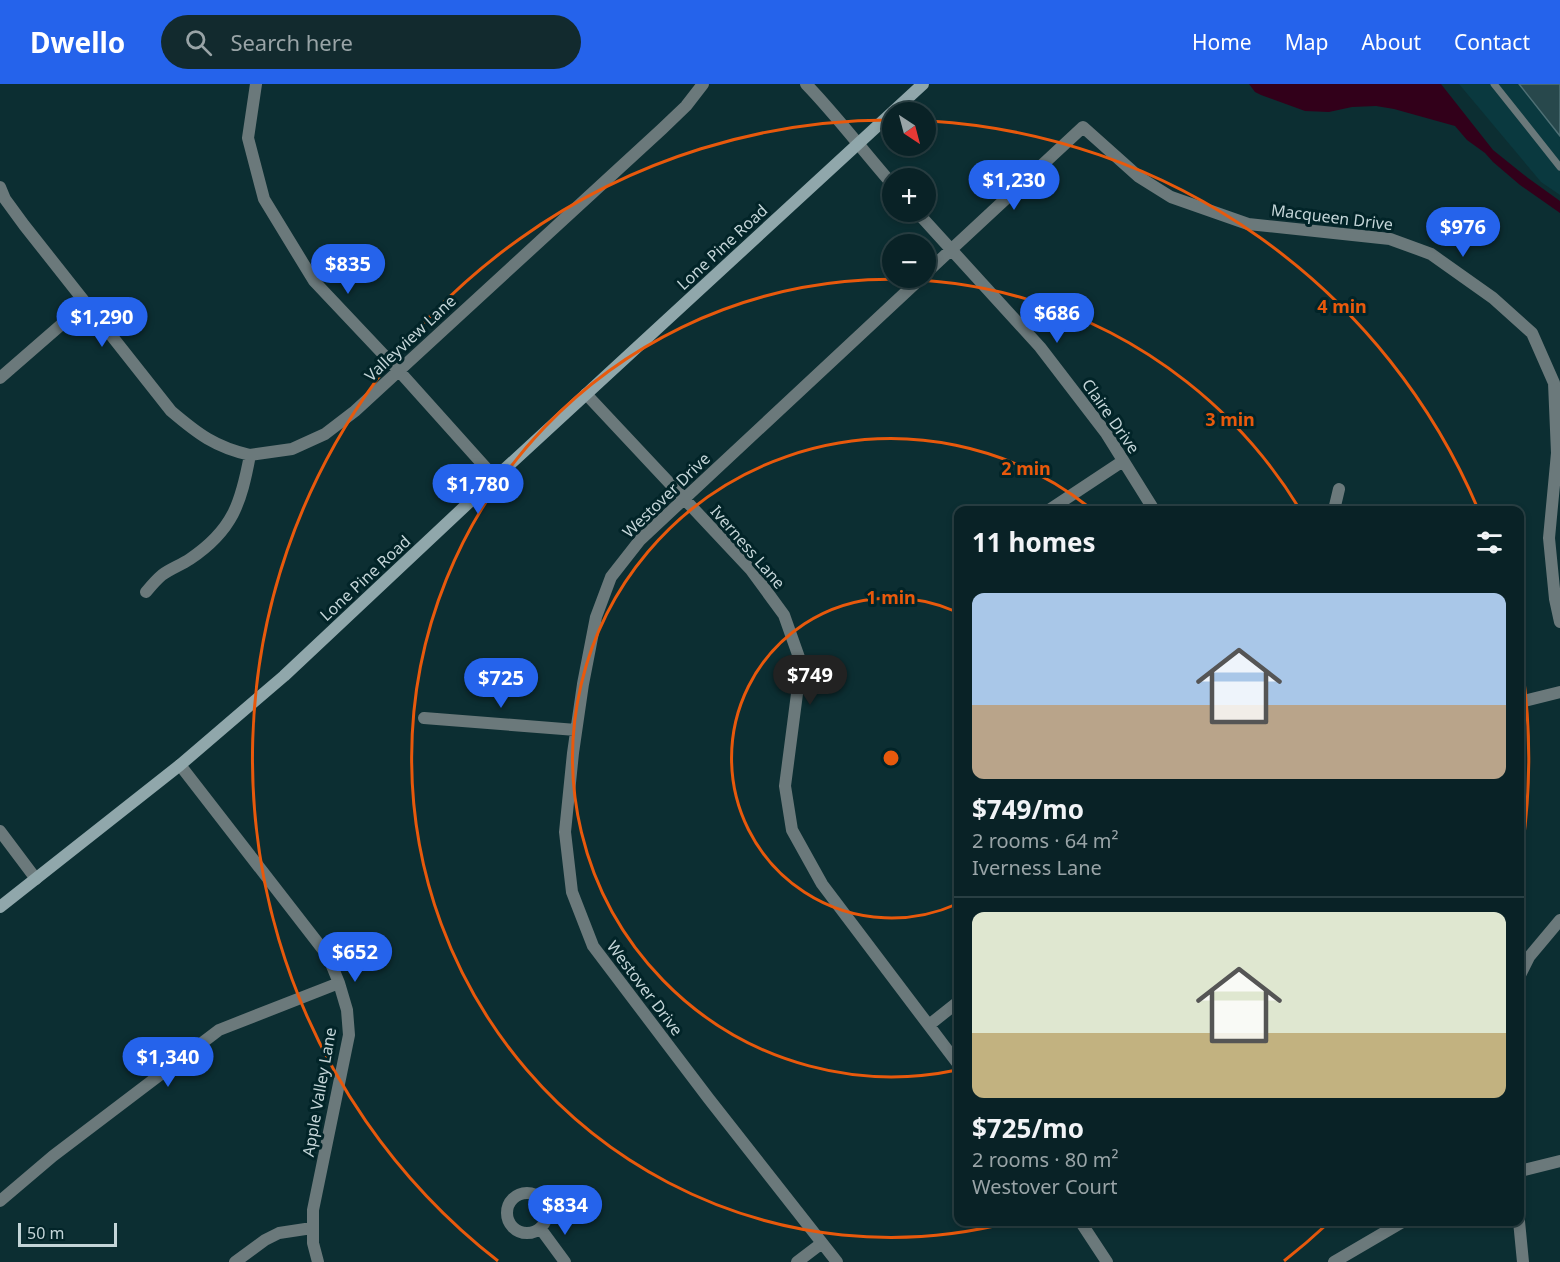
<!DOCTYPE html>
<html lang="en">
<head>
<meta charset="utf-8">
<style>
  :root { --surface:#092226; --page:#122a2e; --text:#f1f3f6; --muted:#99a4a7; --line:#293f43; --accent:#2563eb }
  body { margin:0; font-family:"Noto Sans",sans-serif; background:var(--page); color:var(--text); height:100vh; display:flex; flex-direction:column; font-size:22px; white-space:nowrap }
  * { box-sizing:border-box; margin:0 }
  p { font-size:20px; color:var(--muted) }
  .icon { flex:none; width:33px; height:33px; fill:none; stroke:currentColor; stroke-width:2; stroke-linecap:round; stroke-linejoin:round }
  .map { position:relative; flex:1; overflow:hidden }
  .drawer { position:absolute; left:954px; top:422px; width:570px; height:720px; display:flex; flex-direction:column; background:var(--surface); border-radius:12px; box-shadow:0 3px 9px #0003,0 0 0 2px var(--line) }
  .drawer>* { flex:none }
  .needle { width:39px; rotate:144deg }
  .fabs { position:absolute; left:882px; top:18px; display:grid; gap:12px }
  .fabs a { display:grid; place-items:center; width:54px; height:54px; border-radius:50%; background:var(--surface); box-shadow:0 3px 9px #0003,0 0 0 2px var(--line); font-size:30px }
  .scale { position:absolute; left:18px; bottom:15px; width:99px; box-sizing:border-box; padding-left:6px; border:3px solid #c4d5d8; border-top:0; font-size:16px; line-height:21px; white-space:nowrap; color:#c4d5d8; -webkit-text-stroke:4px #022428; paint-order:stroke }
  .price { position:absolute; translate:-50% -51px; padding:0 14px; border-radius:21px; background:var(--accent); color:#fff; font-size:20px; line-height:39px; filter:drop-shadow(0 2px 3px #0008) }
  .price::after { content:''; position:absolute; left:50%; top:36px; width:18px; height:14px; margin-left:-9px; background:inherit; clip-path:polygon(0 0,100% 0,50% 100%) }
  .price.active { background:#222; color:#fff }
  ul { padding:0; list-style:none }
  li { display:grid; align-content:center; gap:12px; height:318px; padding:0 18px }
  li+li { border-top:2px solid var(--line) }
  li span { display:grid; place-items:center; height:186px; border-radius:12px; color:#555 }
  li>.icon { margin-inline-start:auto }
  span .icon { width:108px; height:108px; fill:#fffc; stroke-width:1 }
  li b { font-size:26px }
  h2 { display:flex; justify-content:space-between; align-items:center; height:72px; padding:0 18px; font-size:26px }
  header { display:flex; align-items:center; gap:36px; box-sizing:border-box; height:84px; padding:0 30px; background:var(--accent); color:#fff }
  header strong { font-size:28px }
  nav { display:flex; gap:33px; margin-inline-start:auto; font-size:21px }
  .search { width:420px; height:54px; background:var(--page); display:flex; align-items:center; gap:15px; box-sizing:border-box; padding:0 21px; border-radius:33px; color:var(--muted); font-size:22px }
  .map>svg:first-child { display:block }
  .built { fill:#0a393f }
  .water { fill:#32001a }
  .building { fill:#28484c; stroke:#4f7075; stroke-width:1.5 }
  .lines { fill:none; stroke-linecap:round; stroke-linejoin:round }
  .lane { stroke:#6b797b; stroke-width:7 }
  .street { stroke:#6b797b; stroke-width:12 }
  .secondary { stroke:#90a7ab; stroke-width:12 }
  .ring { fill:none; stroke:#e8590c; stroke-width:3 }
  .labels { text-anchor:middle; stroke-width:6; stroke-linejoin:round; paint-order:stroke }
  .street-label { font-size:16px; fill:#c4d5d8; stroke:#022428 }
  .centre { fill:#e8590c; stroke:#022428; stroke-width:3 }
  .ring-label { font-size:18px; text-anchor:middle; font-weight:bold; fill:#e8590c; stroke:#022428; stroke-width:6; stroke-linejoin:round; paint-order:stroke }
</style>
</head>
<body>
<header>
<strong>Dwello</strong>
<div class="search"><svg class="icon" aria-label="search" viewBox="0 0 24 24"><circle cx="10" cy="10" r="6"/><path d="M15 15l6 6"/></svg>Search here</div>
<nav><a>Home</a><a>Map</a><a>About</a><a>Contact</a></nav>
</header>
<div class="map">
<svg width="1560" height="1178" viewBox="0 0 1560 1178">
  <rect width="100%" height="100%" fill="#0c2e32"/>
  <path class="built" d="M 1459,0 L 1560,0 L 1560,111 L 1541,98 Z"/>
  <path class="water" d="M 1249,0 L 1441,0 L 1493,66 L 1528,94 L 1560,117 L 1560,129 L 1520,101 L 1493,78 L 1485,69 L 1467,56 L 1455,42 L 1394,25 L 1376,22 L 1352,23 L 1329,28 L 1305,27 L 1261,11 L 1255,8 Z"/>
  <path class="building" d="M 1519,0 L 1560,0 L 1560,52 Z"/>
  <g class="lines">
    <path class="lane" d="M 1494,0 L 1560,83"/>
    <path class="street" d="M 256,0 L 248,54 L 264,115 L 314,197 L 399,287 L 495,394
      M 806,0 C 837,32 863,67 892,100
      M 0,103 L 5,115 L 24,141 L 171,327 C 198,350 215,363 250,371
      M 917,128 L 1040,263 L 1106,349 L 1154,426
      M 926,189 L 1083,43 L 1139,93 L 1171,113 L 1248,140 L 1390,155 L 1431,170 L 1493,214 L 1532,249 L 1554,299 L 1557,369 L 1549,454 L 1555,515 L 1560,538
      M 0,294 L 85,220
      M 586,310 L 751,486 L 784,531 L 801,579 L 785,702 L 792,746 L 822,800 L 958,980
      M 1049,426 L 1123,377
      M 1334,426 L 1339,405
      M 146,508 C 151,502 156,496 162,491 C 170,485 181,481 190,475 C 233,446 241,419 250,371 L 292,365 L 325,350 L 355,327 L 662,45 L 686,22 L 703,0
      M 1520,618 L 1560,608
      M 424,634 L 576,646
      M 180,681 L 328,872 L 339,899 L 347,926 L 349,951 L 313,1126 L 313,1159 L 318,1178
      M 0,747 L 36,795
      M 1520,891 L 1529,873 L 1560,836
      M 929,941 L 958,918
      M 1520,1087 L 1560,1077
      M507 1129a20 20 0 1 1 40 0a20 20 0 1 1-40 0Z
      M 0,1117 L 53,1072 L 219,946 L 339,899
      M 1080,1137 L 1107,1178
      M 1519,1137 L 1523,1178
      M 540,1144 L 565,1178
      M 235,1178 L 265,1156 L 279,1149 L 312,1144
      M 797,1178 L 822,1159
      M 837,1178 L 709,1015 L 593,862 L 572,808 L 565,748 L 573,669 L 583,600 L 596,533 L 611,493 L 640,456 L 921,194
      M 1334,1178 L 1404,1137"/>
    <path class="secondary" d="M 0,823 L 180,681 L 284,592 L 495,394 L 923,0"/>
  </g>
  <g class="ring">
    <path d="M957 820A160 160 0 1 1 957 528"/>
    <path d="M957 986A319 319 0 1 1 1090 424"/>
    <path d="M1011 1138A479 479 0 1 1 1299 424"/>
    <path d="M1326 1141A638 638 0 0 1 1284 1177M498 1177A638 638 0 0 1 891 36M930 37A638 638 0 0 1 1478 425M1520 569A638 638 0 0 1 1520 779"/>
  </g>
  <g class="labels">
    <g class="street-label">
      <text transform="translate(1332 133) rotate(7)" y="6">Macqueen Drive</text>
      <text transform="translate(722 163) rotate(-43)" y="6">Lone Pine Road</text>
      <text transform="translate(410 254) rotate(-43)" y="6">Valleyview Lane</text>
      <text transform="translate(1111 332) rotate(55)" y="6">Claire Drive</text>
      <text transform="translate(666 411) rotate(-44)" y="6">Westover Drive</text>
      <text transform="translate(748 463) rotate(49)" y="6">Iverness Lane</text>
      <text transform="translate(365 494) rotate(-43)" y="6">Lone Pine Road</text>
      <text transform="translate(645 904) rotate(53)" y="6">Westover Drive</text>
      <text transform="translate(319 1008) rotate(-80)" y="6">Apple Valley Lane</text>
    </g>
  </g>
  <circle cx="891" cy="674" r="9" class="centre"/>
  <g class="ring-label">
    <text x="1342" y="229">4 min</text>
    <text x="1230" y="342">3 min</text>
    <text x="1026" y="391">2 min</text>
    <text x="891" y="520">1 min</text>
  </g>
</svg>
<div class="fabs">
<a><svg class="needle" viewBox="-14 -14 28 28"><path d="M0-13l5 13h-10z" fill="#e53935"/><path d="M0 13l5-13h-10z" fill="#99a4a7"/></svg></a>
<a>+</a>
<a>−</a>
</div>
<div class="scale">50 m</div>
<b class="price" style="left:1014px;top:127px">$1,230</b>
<b class="price" style="left:1463px;top:174px">$976</b>
<b class="price" style="left:348px;top:211px">$835</b>
<b class="price" style="left:1057px;top:260px">$686</b>
<b class="price" style="left:102px;top:264px">$1,290</b>
<b class="price" style="left:478px;top:431px">$1,780</b>
<b class="price active" style="left:810px;top:622px">$749</b>
<b class="price" style="left:501px;top:625px">$725</b>
<b class="price" style="left:355px;top:899px">$652</b>
<b class="price" style="left:168px;top:1004px">$1,340</b>
<b class="price" style="left:565px;top:1152px">$834</b>
<section class="drawer">
<h2>11 homes<svg class="icon" aria-label="filters" viewBox="0 0 24 24"><path d="M4 7h16M4 17h16"/><circle cx="9" cy="7" r="2"/><circle cx="15" cy="17" r="2"/></svg></h2>
<ul>
<li><span style="background:linear-gradient(#a9c7e8 60%,#b9a48a 0)"><svg class="icon" aria-label="home" viewBox="0 0 24 24"><path d="M3 11l9-7 9 7M6 9v11h12V9"/></svg></span><div><b>$749/mo</b><p>2 rooms · 64 m²</p><p>Iverness Lane</p></div></li>
<li><span style="background:linear-gradient(#dfe7d0 65%,#c2b280 0)"><svg class="icon" aria-label="home" viewBox="0 0 24 24"><path d="M3 11l9-7 9 7M6 9v11h12V9"/></svg></span><div><b>$725/mo</b><p>2 rooms · 80 m²</p><p>Westover Court</p></div></li>
</ul>
</section>
</div>
</body>
</html>
